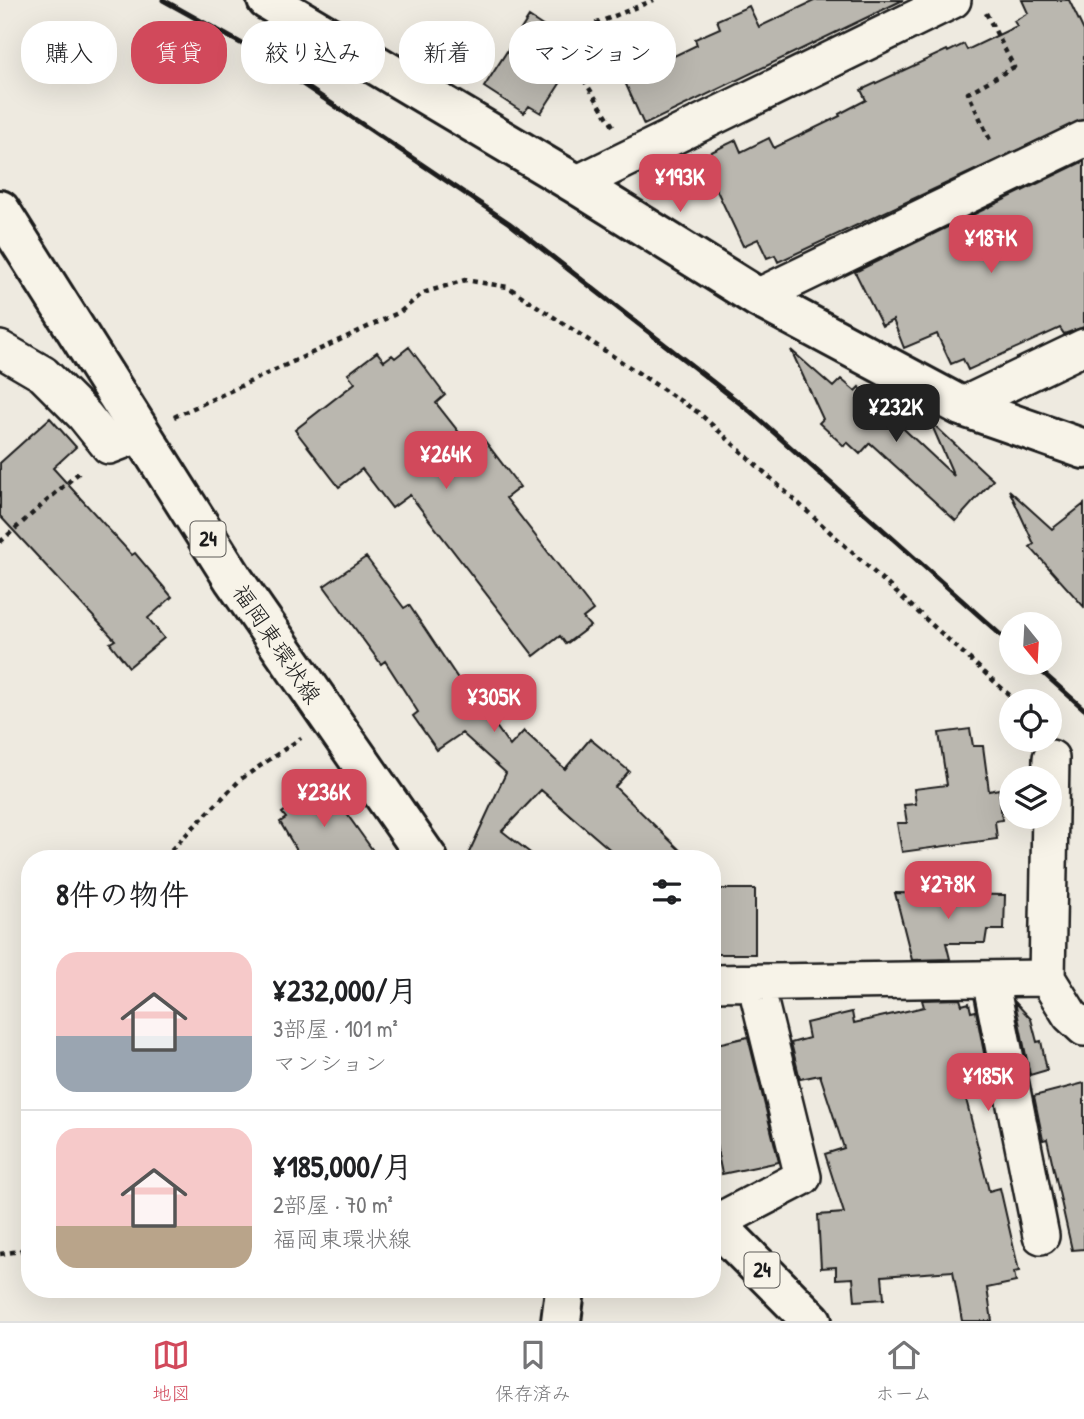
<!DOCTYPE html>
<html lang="ja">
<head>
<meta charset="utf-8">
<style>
  :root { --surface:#fff; --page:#f2f2f2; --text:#202124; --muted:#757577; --line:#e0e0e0; --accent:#d1495b }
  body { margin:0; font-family:"Patrick Hand","Klee One",sans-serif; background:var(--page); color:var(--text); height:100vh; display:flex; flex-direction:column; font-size:26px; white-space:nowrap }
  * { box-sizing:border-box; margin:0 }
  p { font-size:23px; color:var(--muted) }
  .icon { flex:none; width:38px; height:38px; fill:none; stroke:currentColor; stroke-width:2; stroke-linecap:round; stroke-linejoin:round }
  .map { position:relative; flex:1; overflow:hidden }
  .details { position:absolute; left:21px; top:850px; width:700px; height:448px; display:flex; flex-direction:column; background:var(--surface); border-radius:28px; box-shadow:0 7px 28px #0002 }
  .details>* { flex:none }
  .top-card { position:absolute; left:21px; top:21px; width:700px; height:63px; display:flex; gap:14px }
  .needle { width:46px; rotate:162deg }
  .tools { position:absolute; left:999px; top:612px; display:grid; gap:14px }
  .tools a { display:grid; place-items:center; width:63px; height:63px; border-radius:50%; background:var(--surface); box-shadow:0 7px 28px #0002; font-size:35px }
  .price { position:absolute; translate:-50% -60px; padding:0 16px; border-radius:14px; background:var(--accent); color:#fff; font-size:23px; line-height:46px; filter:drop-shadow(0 2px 4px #0008) }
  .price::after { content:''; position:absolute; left:50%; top:42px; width:21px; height:16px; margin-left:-10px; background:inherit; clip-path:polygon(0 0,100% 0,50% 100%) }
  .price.selected { background:#222; color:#fff }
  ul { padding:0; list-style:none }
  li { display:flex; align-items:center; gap:21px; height:175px; padding:0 35px }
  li+li { border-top:2px solid var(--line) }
  li span { display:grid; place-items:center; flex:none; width:196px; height:140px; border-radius:21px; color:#555 }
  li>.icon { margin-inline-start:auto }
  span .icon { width:84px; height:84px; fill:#fffc; stroke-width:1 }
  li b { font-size:30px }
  h2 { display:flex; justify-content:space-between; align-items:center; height:84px; padding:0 35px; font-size:30px }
  .chip { padding:0 24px; border-radius:28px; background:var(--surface); box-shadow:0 7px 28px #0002; font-size:24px; line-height:63px }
  .chip.selected { background:var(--accent); color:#fff }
  .menu { display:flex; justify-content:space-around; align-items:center; height:98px; border-top:2px solid var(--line); background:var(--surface); font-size:19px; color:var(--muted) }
  .menu a { display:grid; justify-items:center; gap:4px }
  .menu .selected { color:var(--accent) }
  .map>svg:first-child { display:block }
  .building { fill:#bab7af; stroke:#1c1c1c; stroke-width:2 }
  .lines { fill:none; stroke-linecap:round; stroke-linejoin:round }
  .street-casing { stroke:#1c1c1c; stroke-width:40 }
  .secondary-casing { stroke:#1c1c1c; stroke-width:44 }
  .primary-casing { stroke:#1c1c1c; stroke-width:44 }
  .path { stroke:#1c1c1c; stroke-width:4.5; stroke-dasharray:5 5; stroke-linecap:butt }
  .street { stroke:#f7f3e8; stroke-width:35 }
  .secondary { stroke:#f7f3e8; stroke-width:38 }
  .primary { stroke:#f7f3e8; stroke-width:38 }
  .rail { stroke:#1c1c1c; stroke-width:5 }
  .labels { text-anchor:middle; stroke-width:5; stroke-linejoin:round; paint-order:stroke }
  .shield { fill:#f7f3e8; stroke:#5e5c59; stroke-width:2 }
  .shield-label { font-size:21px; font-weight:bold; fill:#1c1c1c }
  .street-label { font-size:23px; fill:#1c1c1c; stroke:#f7f3e8 }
</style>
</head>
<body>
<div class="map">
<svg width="1084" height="1321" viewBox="0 0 1084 1321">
  <rect width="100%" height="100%" fill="#eeeae0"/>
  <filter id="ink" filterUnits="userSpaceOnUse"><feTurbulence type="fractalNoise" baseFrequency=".0143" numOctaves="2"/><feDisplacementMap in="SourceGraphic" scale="14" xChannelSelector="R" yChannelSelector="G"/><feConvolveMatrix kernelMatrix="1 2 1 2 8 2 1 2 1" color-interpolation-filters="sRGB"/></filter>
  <g filter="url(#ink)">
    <path class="building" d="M 816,0 L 903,0 L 644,125 L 624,80 L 697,45 L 695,39 L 720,28 L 717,20 L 749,6 L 759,27 Z
      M 1022,0 L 1069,0 L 1084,31 L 1084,119 L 778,262 L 775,255 L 767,258 L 758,239 L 743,246 L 701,157 L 736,140 L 741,152 L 769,138 L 774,148 L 840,116 L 839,114 L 866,100 L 861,90 L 947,50 L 948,52 L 964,44 L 967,50 L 1017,26 L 1014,21 L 1028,13 Z
      M 529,17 L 581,51 L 541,113 L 529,106 L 524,113 L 484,87 Z
      M 1084,161 L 1084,327 L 1064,334 L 1060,328 L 968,370 L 963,359 L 951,364 L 937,334 L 904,348 L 893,320 L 882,326 L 855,272 Z
      M 409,347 L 445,395 L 436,403 L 469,445 L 481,436 L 520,487 L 506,498 L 593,610 L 583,618 L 590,626 L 566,644 L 560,636 L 534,656 L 410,495 L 392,508 L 362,469 L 339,487 L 295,430 L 355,383 L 348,374 L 377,352 L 384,361 L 392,355 L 395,358 Z
      M 791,350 L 833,387 L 841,379 L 855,391 L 859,387 L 954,476 L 930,421 L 993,480 L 956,521 L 870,443 L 860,454 L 847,442 L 844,446 L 819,423 L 823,419 Z
      M 50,418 L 76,447 L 53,468 L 132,555 L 135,553 L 172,597 L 148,618 L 164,638 L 129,667 L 110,643 L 115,640 L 0,516 L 0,463 Z
      M 1009,490 L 1052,529 L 1084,504 L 1084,607 L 1030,547 L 1034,544 Z
      M 366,557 L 404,608 L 409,605 L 461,683 L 464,681 L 510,746 L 524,731 L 565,769 L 590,739 L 629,771 L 615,787 L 689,859 L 621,859 L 541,790 L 502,831 L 538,859 L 466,859 L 506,773 L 462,733 L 437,750 L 413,716 L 418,712 L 385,661 L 381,664 L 324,586 Z
      M 970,729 L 973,746 L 983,746 L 989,791 L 999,789 L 1002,820 L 995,821 L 997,839 L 902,852 L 897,823 L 907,823 L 904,805 L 916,804 L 914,789 L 947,785 L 939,733 Z
      M 324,782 L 379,859 L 302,859 L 280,822 L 286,818 L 282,813 Z
      M 712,889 L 755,889 L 755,954 L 712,954 Z
      M 895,893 L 1005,895 L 1004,930 L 987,930 L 985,943 L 946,943 L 950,959 L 912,960 Z
      M 960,999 L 962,1005 L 969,1003 L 971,1012 L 976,1011 L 990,1084 L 964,1091 L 989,1191 L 1000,1188 L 1019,1271 L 1014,1272 L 1016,1282 L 987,1288 L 992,1321 L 962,1321 L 953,1271 L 882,1276 L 884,1299 L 855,1301 L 853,1278 L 836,1279 L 836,1267 L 821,1268 L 818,1215 L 844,1213 L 825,1154 L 844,1148 L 820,1075 L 800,1079 L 791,1043 L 809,1038 L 806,1023 L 852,1012 L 854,1023 L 924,1007 L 922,1000 Z
      M 1015,1002 L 1031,1019 L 1037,1042 L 1041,1041 L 1047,1070 L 1030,1075 Z
      M 748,1037 L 779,1162 L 722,1174 L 712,1125 L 712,1045 Z
      M 1084,1083 L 1084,1249 L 1072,1250 L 1047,1139 L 1043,1140 L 1034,1096 Z"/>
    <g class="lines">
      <g class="street-casing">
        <path id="street" d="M 576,184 L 953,0
          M 757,297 L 1084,139
          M 0,349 L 43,374 L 84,415 L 109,446 L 140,434
          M 961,406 L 1084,347
          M 1047,978 L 1051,758
          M 990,979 L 1041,1236
          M 712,983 L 1047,978 L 1070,1015 L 1084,1028
          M 715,1223 L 803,1177 L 755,982"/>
      </g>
      <g class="secondary-casing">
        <path id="secondary" d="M 267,0 L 576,184 L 757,297 L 961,406 L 1084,449
          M 561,1321 L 565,1290"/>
      </g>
      <g class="primary-casing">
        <path id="primary" d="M 0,210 L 234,580 L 428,859
          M 712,1220 L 812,1321"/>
      </g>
      <path class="path" d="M 986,13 L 1014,67 L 968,93 L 992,144
        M 613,126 L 584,80 L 570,34 L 654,0
        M 174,417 L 400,312 L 423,293 L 465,280 L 508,287 L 699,413 L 1017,702
        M 0,542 L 82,470
        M 154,859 L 166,855 L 241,779 L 301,738
        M 0,1254 L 20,1251 L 30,1243"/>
      <use href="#street" class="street"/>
      <use href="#secondary" class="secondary"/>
      <use href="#primary" class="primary"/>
      <path class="rail" d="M 163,0 L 246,46 L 509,223 L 750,411 L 1012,645
        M 1032,663 L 1084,709"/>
    </g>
  </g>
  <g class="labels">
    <g class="shield">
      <rect x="190.5" y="521.5" width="35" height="35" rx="5"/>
      <rect x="744.5" y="1252.5" width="35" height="35" rx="5"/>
    </g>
    <g class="shield-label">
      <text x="208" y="546">24</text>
      <text x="762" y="1277">24</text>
    </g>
    <g class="street-label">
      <text transform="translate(277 644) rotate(56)" y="8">福岡東環状線</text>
    </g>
  </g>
</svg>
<div class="tools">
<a><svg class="needle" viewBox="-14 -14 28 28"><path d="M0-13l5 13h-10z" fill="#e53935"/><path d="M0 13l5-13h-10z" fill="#757577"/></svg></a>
<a><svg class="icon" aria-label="locate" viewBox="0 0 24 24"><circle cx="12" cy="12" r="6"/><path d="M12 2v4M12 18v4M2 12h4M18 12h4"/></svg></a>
<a><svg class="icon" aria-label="layers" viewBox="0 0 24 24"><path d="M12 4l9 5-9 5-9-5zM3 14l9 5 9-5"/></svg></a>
</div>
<b class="price" style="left:680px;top:214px">¥193K</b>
<b class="price" style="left:991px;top:275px">¥187K</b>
<b class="price selected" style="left:896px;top:444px">¥232K</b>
<b class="price" style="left:446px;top:491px">¥264K</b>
<b class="price" style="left:494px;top:734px">¥305K</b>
<b class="price" style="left:324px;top:829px">¥236K</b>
<b class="price" style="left:948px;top:921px">¥278K</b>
<b class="price" style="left:988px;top:1113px">¥185K</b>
<div class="top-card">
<a class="chip">購入</a>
<a class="chip selected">賃貸</a>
<a class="chip">絞り込み</a>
<a class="chip">新着</a>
<a class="chip">マンション</a>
</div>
<section class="details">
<h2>8件の物件<svg class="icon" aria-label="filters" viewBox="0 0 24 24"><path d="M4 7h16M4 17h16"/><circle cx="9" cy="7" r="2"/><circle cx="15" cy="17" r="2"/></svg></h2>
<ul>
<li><span style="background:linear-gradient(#f6c9c9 60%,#9aa5b1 0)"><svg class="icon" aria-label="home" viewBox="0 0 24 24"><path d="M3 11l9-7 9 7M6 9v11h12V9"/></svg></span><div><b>¥232,000/月</b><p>3部屋 · 101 m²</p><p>マンション</p></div></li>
<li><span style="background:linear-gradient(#f6c9c9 70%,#b9a48a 0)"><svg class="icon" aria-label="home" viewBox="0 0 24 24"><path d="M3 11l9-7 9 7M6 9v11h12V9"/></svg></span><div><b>¥185,000/月</b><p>2部屋 · 70 m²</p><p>福岡東環状線</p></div></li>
</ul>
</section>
</div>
<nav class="menu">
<a class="selected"><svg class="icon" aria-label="map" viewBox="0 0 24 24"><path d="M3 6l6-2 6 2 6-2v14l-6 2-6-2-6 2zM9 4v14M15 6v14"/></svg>地図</a>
<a><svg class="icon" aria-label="saved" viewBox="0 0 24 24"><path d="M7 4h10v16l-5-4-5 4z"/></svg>保存済み</a>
<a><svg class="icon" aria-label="home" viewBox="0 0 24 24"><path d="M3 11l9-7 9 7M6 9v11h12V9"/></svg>ホーム</a>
</nav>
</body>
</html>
